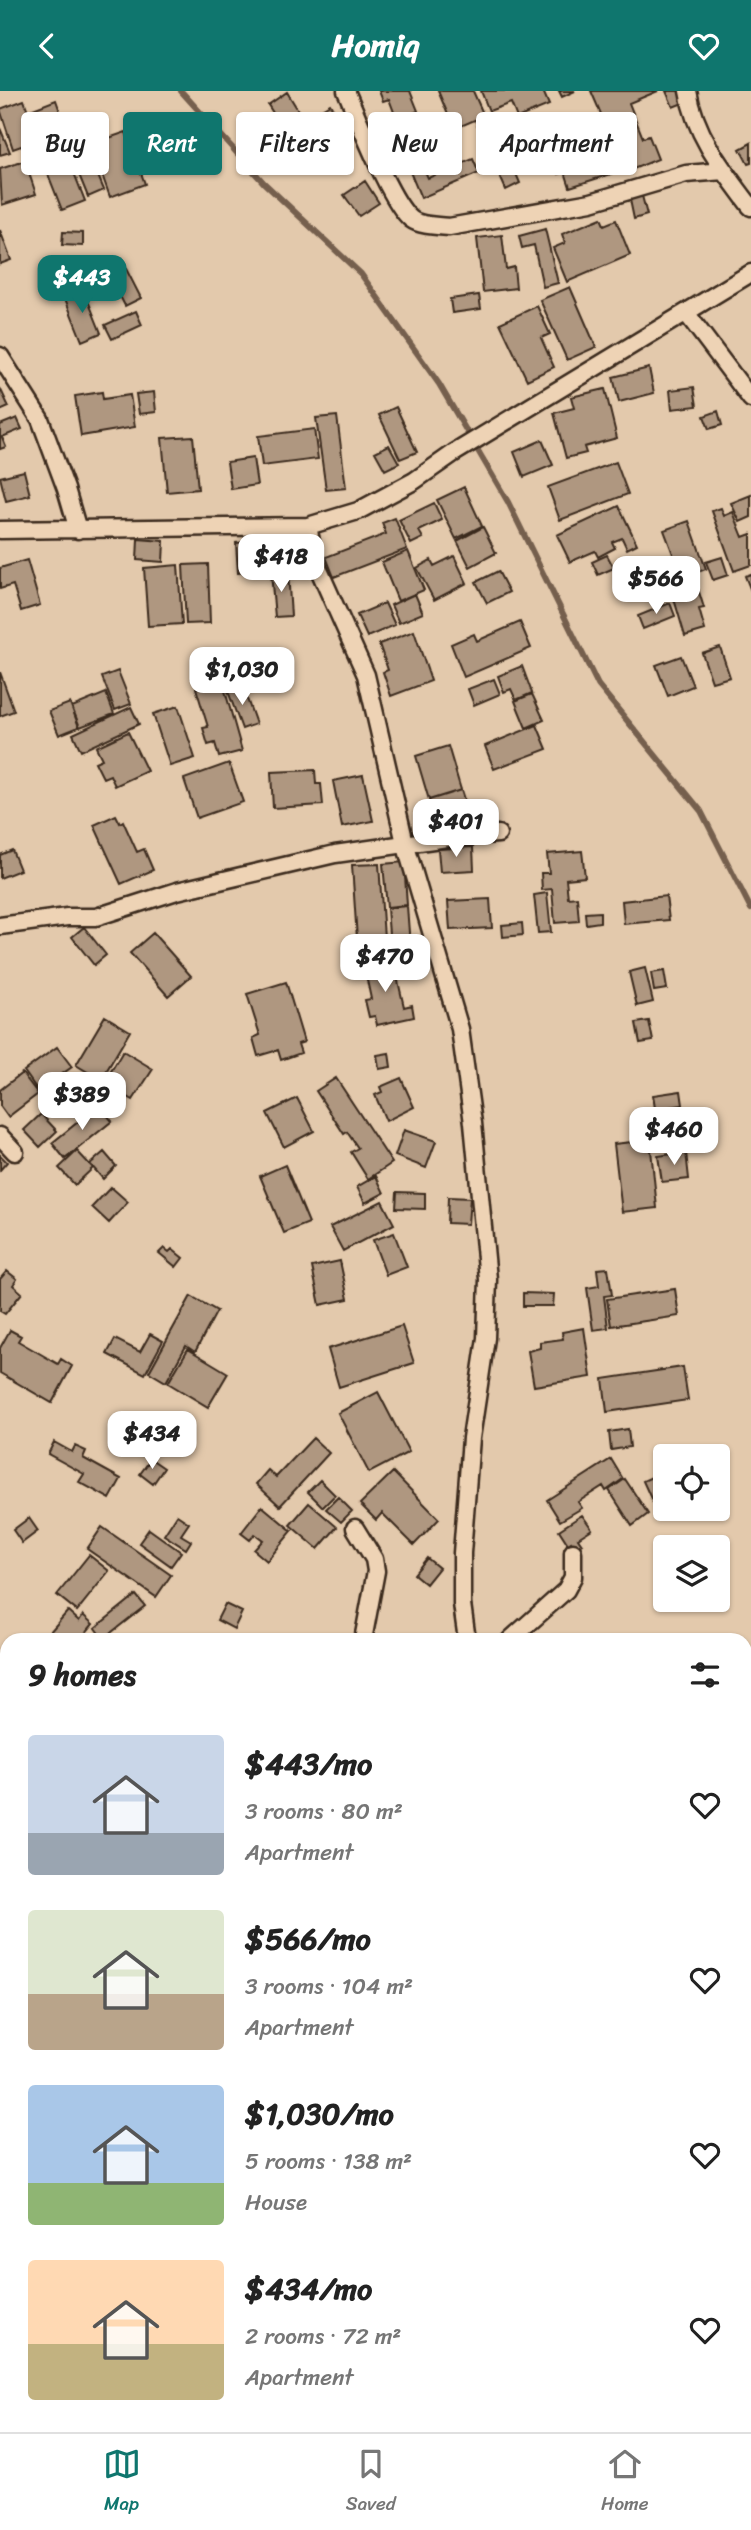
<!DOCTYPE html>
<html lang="en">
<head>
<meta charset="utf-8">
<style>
  :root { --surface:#fff; --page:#f6f6f6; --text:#222; --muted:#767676; --line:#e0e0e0; --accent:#0f766e }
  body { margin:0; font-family:Sriracha,sans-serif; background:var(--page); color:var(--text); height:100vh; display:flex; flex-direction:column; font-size:26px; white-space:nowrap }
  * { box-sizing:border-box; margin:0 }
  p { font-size:23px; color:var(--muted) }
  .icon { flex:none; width:38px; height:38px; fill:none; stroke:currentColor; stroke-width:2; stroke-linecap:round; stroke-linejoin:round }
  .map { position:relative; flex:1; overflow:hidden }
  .drawer { position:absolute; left:0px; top:1542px; width:752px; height:800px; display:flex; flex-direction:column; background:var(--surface); border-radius:21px 21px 0 0; box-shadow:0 2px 5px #0004 }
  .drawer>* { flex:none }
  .banner { position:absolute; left:21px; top:21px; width:710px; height:63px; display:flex; gap:14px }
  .buttons { position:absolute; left:653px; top:1353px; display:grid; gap:14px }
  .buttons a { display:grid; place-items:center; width:77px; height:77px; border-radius:7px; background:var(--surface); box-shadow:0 2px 5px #0004; font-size:35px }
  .price { position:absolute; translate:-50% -60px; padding:0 16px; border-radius:14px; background:#fff; color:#222; font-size:23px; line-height:46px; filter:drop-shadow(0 2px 4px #0008) }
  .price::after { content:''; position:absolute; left:50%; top:42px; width:21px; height:16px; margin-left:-10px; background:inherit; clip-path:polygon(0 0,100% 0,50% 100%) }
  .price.current { background:var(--accent); color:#fff }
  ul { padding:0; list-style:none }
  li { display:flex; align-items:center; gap:21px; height:175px; padding:0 28px }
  li span { display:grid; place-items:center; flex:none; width:196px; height:140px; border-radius:7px; color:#555 }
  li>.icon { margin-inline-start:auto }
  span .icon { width:84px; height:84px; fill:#fffc; stroke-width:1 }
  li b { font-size:30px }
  h2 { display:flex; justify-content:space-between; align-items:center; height:84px; padding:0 28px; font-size:30px }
  .tag { padding:0 24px; border-radius:7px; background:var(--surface); box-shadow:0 2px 5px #0004; font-size:24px; line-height:63px }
  .tag.current { background:var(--accent); color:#fff }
  header { display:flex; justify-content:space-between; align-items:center; height:91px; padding:0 28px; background:var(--accent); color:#fff; font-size:32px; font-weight:700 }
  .menu { display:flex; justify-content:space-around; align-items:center; height:98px; border-top:2px solid var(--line); background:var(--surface); font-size:19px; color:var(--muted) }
  .menu a { display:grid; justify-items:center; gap:4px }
  .menu .current { color:var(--accent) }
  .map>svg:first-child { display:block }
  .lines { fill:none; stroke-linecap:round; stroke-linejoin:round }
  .stream { stroke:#745f4e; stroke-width:6 }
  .building { fill:#af9780; stroke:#3b2a1e; stroke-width:2 }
  .minor-casing { stroke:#3b2a1e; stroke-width:21 }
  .minor { stroke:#eed3b5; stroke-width:16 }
</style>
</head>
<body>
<header><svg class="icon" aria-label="back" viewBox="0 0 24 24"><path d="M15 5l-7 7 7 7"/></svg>Homiq<svg class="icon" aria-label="heart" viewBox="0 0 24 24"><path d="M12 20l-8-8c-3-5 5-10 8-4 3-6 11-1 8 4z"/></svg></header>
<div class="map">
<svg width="751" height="2341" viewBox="0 0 751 2341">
  <rect width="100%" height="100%" fill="#e3c9ac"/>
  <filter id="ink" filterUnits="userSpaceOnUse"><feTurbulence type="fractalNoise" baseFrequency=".0143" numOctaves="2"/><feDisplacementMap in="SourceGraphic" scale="14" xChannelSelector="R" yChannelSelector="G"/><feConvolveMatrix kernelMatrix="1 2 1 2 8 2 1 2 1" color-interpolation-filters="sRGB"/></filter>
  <g filter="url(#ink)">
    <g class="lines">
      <path class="stream" d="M 181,0 L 264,92 L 361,183 L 439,293 L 508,411 L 598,594 L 701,720 L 751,818
        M 746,2218 L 751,2213
        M 513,2341 L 531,2334"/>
    </g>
    <path class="building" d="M 379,0 L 410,0 L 418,20 L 397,29 L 389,8 L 383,10 Z
      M 438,0 L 473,0 L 484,25 L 454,38 Z
      M 481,0 L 543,0 L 549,14 L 517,27 L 511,12 L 489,20 Z
      M 559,0 L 575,0 L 562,6 Z
      M 591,0 L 658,0 L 629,12 L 643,47 L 649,45 L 658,68 L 626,81 Z
      M 666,0 L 684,0 L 688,10 L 673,16 Z
      M 287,1 L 318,52 L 299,63 L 268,14 Z
      M 24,9 L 28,20 L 56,9 L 63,29 L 51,33 L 55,43 L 13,58 L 0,18 Z
      M 330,13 L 346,41 L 325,54 L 321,46 L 317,48 L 304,28 Z
      M 491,24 L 520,92 L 506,99 L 476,31 Z
      M 412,27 L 432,74 L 424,78 L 428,87 L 473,68 L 479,82 L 421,107 L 391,36 Z
      M 597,36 L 611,83 L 570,96 L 565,81 L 559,83 L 554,68 L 560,65 L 555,50 Z
      M 0,37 L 10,61 L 0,64 Z
      M 126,41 L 145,93 L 110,106 L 91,53 Z
      M 751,52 L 751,72 L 748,73 L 740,58 Z
      M 87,58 L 104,99 L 88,106 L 71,64 Z
      M 69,69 L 85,110 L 62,119 L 46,78 Z
      M 25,70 L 36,103 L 2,114 L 0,78 Z
      M 365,90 L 379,112 L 359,125 L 344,104 Z
      M 641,101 L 647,124 L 634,128 L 629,104 Z
      M 601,127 L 604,134 L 616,129 L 630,164 L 567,191 L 553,157 L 565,152 L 562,143 Z
      M 545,138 L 558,192 L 543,196 L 534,154 L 522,157 L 519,145 Z
      M 0,139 L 11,169 L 0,173 Z
      M 63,141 L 83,142 L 83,155 L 62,154 Z
      M 502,144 L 506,178 L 514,176 L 516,197 L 483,201 L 477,147 Z
      M 121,168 L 141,207 L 125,215 L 105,176 Z
      M 570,196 L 596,256 L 567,269 L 540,209 Z
      M 83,197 L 101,242 L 82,250 L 64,205 Z
      M 479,204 L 481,218 L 452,222 L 450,208 Z
      M 537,215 L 550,243 L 541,247 L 554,276 L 527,289 L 500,232 Z
      M 136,220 L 142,234 L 112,248 L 105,234 Z
      M 649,277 L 654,302 L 619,311 L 613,286 Z
      M 694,296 L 697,315 L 672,318 L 670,299 Z
      M 0,297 L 9,316 L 0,320 Z
      M 605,298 L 617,347 L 584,356 L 586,362 L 566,367 L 554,322 L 574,317 L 571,306 Z
      M 102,301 L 103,308 L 130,304 L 135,336 L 81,345 L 75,305 Z
      M 154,301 L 156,321 L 139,323 L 136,303 Z
      M 396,316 L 417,361 L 400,368 L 379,324 Z
      M 718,320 L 722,334 L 709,338 L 704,325 Z
      M 337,325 L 346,397 L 326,399 L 316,327 Z
      M 17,327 L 22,338 L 2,346 L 6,356 L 0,358 L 0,334 Z
      M 314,338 L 318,368 L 262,375 L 258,345 Z
      M 193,345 L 198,398 L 167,401 L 162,347 Z
      M 542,349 L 553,374 L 524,386 L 514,361 Z
      M 389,354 L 399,372 L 385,379 L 375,361 Z
      M 253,367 L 257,394 L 231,398 L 227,371 Z
      M 616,371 L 628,403 L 560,429 L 548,396 Z
      M 24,380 L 30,404 L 6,410 L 0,386 Z
      M 464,396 L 482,435 L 456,448 L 437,409 Z
      M 751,404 L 751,426 L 740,431 L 731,412 Z
      M 434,412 L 442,429 L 419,440 L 423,447 L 411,453 L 399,429 Z
      M 619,415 L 637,453 L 627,458 L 622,447 L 612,451 L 615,457 L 598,466 L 595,460 L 570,471 L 557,444 Z
      M 721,417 L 724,425 L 733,421 L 743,446 L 751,443 L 751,474 L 734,480 L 712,420 Z
      M 395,427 L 407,458 L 334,486 L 326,466 L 386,443 L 382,432 Z
      M 689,430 L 706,478 L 682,487 L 664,439 Z
      M 483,436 L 496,462 L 470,476 L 457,450 Z
      M 138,448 L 164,450 L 163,471 L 137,469 Z
      M 272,449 L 274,480 L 238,482 L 236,452 Z
      M 408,460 L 424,499 L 398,510 L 382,471 Z
      M 607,464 L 614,477 L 598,484 L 592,471 Z
      M 454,465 L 467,492 L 434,509 L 417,477 L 431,469 L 434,475 Z
      M 722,466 L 728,484 L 713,489 L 706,471 Z
      M 27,469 L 40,514 L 21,520 L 13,494 L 0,498 L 0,477 Z
      M 208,473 L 210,532 L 186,533 L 183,474 Z
      M 178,474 L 182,533 L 148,535 L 144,477 Z
      M 498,480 L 509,501 L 487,512 L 476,491 Z
      M 288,481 L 291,525 L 275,526 L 271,482 Z
      M 751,483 L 751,500 L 745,485 Z
      M 699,501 L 704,517 L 699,518 L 705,539 L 685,545 L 674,508 Z
      M 415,503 L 423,522 L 399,532 L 391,514 Z
      M 385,512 L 395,534 L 367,546 L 357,524 Z
      M 670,512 L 675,525 L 643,538 L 638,525 Z
      M 520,531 L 531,557 L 464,586 L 451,553 L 474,543 L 477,550 Z
      M 414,540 L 431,590 L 391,605 L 383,581 L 388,579 L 379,553 Z
      M 720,556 L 730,586 L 712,591 L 702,562 Z
      M 681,565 L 693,595 L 668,605 L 656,574 Z
      M 522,575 L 532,602 L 516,609 L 511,598 L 504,601 L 498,585 Z
      M 118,580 L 131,613 L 115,619 L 102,586 Z
      M 0,581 L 14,620 L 0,625 Z
      M 494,588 L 500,603 L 474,614 L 468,598 Z
      M 222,589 L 242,660 L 219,666 L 215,652 L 208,654 L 203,637 L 208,636 L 196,597 Z
      M 242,594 L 256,633 L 242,638 L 228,600 Z
      M 106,602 L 114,623 L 80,636 L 72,616 Z
      M 532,603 L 544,629 L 526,637 L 515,610 Z
      M 70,612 L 79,636 L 59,644 L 49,620 Z
      M 178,615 L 195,667 L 170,675 L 153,623 Z
      M 131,616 L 139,633 L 81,660 L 73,643 Z
      M 537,634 L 547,658 L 494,678 L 485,655 Z
      M 128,641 L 147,680 L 115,695 L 110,684 L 103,687 L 95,671 L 102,668 L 96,656 Z
      M 448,655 L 461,699 L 429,709 L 416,665 Z
      M 229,672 L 243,711 L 197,727 L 184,688 Z
      M 315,679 L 316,693 L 321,693 L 323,714 L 273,717 L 271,681 Z
      M 363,684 L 373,730 L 342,736 L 333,690 Z
      M 461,699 L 467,718 L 435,728 L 429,709 Z
      M 116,724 L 120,732 L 123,730 L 137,761 L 144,758 L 153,779 L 121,793 L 94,734 Z
      M 473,756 L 474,779 L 440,781 L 438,758 Z
      M 12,759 L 20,779 L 0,787 L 0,764 Z
      M 582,760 L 585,786 L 566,788 L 568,807 L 577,806 L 579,830 L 555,832 L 552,798 L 542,799 L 541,782 L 549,782 L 547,763 Z
      M 404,771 L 407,814 L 387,816 L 383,773 Z
      M 379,773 L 384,847 L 357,848 L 352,774 Z
      M 547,802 L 551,841 L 538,842 L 534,804 Z
      M 666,805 L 669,829 L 624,833 L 622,810 Z
      M 490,808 L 492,837 L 450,839 L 448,810 Z
      M 407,815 L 410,855 L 390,856 L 387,817 Z
      M 600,821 L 600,831 L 586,833 L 585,822 Z
      M 522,832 L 523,844 L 503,846 L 502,834 Z
      M 84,836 L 106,864 L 94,874 L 72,846 Z
      M 153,842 L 191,885 L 168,905 L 130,862 Z
      M 393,868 L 404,916 L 412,914 L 414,926 L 377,934 L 375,925 L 369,926 L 365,909 L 371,908 L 364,875 Z
      M 645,877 L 653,911 L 637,915 L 629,881 Z
      M 664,880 L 667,898 L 654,900 L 651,882 Z
      M 286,891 L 304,951 L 298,953 L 301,962 L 281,969 L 278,959 L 258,965 L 253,947 L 260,944 L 247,903 Z
      M 105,925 L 130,940 L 101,989 L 76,974 Z
      M 649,930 L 653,950 L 640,952 L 636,932 Z
      M 57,956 L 72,976 L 38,1000 L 24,980 Z
      M 123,960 L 153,978 L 133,1009 L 104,992 Z
      M 389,962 L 391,976 L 379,978 L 377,964 Z
      M 22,982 L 38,1003 L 8,1026 L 0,1015 L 0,999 Z
      M 336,987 L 392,1072 L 368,1088 L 351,1061 L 358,1057 L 347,1041 L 344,1043 L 316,1000 Z
      M 401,987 L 414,1016 L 386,1030 L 375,1004 L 382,1001 L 380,996 Z
      M 681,1000 L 683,1014 L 668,1016 L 670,1029 L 657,1031 L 653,1004 Z
      M 297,1007 L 314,1040 L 284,1056 L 267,1022 Z
      M 99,1014 L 112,1030 L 65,1068 L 52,1052 Z
      M 41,1023 L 57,1040 L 40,1056 L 24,1039 Z
      M 404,1039 L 436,1050 L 426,1077 L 395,1065 Z
      M 650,1049 L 657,1117 L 622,1121 L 614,1053 Z
      M 77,1060 L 93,1077 L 75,1094 L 59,1077 Z
      M 104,1061 L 116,1075 L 103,1088 L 90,1073 Z
      M 686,1061 L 689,1088 L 662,1091 L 658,1065 Z
      M 0,1064 L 7,1071 L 0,1079 Z
      M 285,1074 L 309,1132 L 284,1142 L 260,1085 Z
      M 376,1085 L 384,1102 L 365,1112 L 357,1096 Z
      M 111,1096 L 128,1111 L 109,1132 L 92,1116 Z
      M 397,1101 L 425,1102 L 425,1118 L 396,1117 Z
      M 448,1106 L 470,1107 L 468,1133 L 447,1132 Z
      M 382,1110 L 394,1133 L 343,1160 L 330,1136 Z
      M 394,1142 L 407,1176 L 386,1184 L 373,1149 Z
      M 164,1157 L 169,1161 L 172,1158 L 183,1167 L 176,1176 L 159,1162 Z
      M 340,1170 L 348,1208 L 320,1214 L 312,1176 Z
      M 608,1177 L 612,1204 L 604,1205 L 608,1237 L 593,1239 L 587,1197 L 599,1195 L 597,1178 Z
      M 7,1180 L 17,1188 L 13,1194 L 22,1202 L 5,1223 L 0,1220 L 0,1188 Z
      M 675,1198 L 679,1225 L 611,1235 L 607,1208 Z
      M 523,1202 L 554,1203 L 553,1215 L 523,1215 Z
      M 191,1205 L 217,1220 L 195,1261 L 186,1255 L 166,1291 L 149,1281 Z
      M 402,1235 L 414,1272 L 339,1296 L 328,1258 Z
      M 584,1237 L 591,1286 L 534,1295 L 528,1260 L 540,1257 L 540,1251 L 563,1248 L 562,1241 Z
      M 10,1239 L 21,1245 L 18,1250 L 58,1273 L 61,1268 L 72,1275 L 52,1312 L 0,1282 L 0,1257 Z
      M 150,1243 L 163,1250 L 145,1283 L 107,1263 L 115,1248 L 140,1261 Z
      M 188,1258 L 228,1282 L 208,1316 L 168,1292 Z
      M 683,1276 L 688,1309 L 607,1321 L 603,1288 Z
      M 378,1301 L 409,1361 L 369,1382 L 338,1322 Z
      M 628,1338 L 630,1356 L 611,1359 L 609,1341 Z
      M 313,1347 L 329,1362 L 280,1415 L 256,1393 L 268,1379 L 276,1386 Z
      M 54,1351 L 72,1361 L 75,1355 L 86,1360 L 83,1367 L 121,1388 L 110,1408 L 79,1391 L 84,1383 L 48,1363 Z
      M 151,1368 L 164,1377 L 153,1393 L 140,1383 Z
      M 611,1368 L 623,1388 L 606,1400 L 603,1395 L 578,1411 L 582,1417 L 560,1430 L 547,1409 Z
      M 665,1380 L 666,1418 L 657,1421 L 643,1390 Z
      M 393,1381 L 439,1428 L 414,1454 L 382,1422 L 376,1429 L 360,1413 Z
      M 625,1388 L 648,1423 L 632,1435 L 609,1399 Z
      M 320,1389 L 335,1404 L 323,1416 L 308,1401 Z
      M 338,1406 L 352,1420 L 341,1431 L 326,1418 Z
      M 309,1412 L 337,1436 L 318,1458 L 290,1434 Z
      M 262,1415 L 292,1440 L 267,1470 L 254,1459 L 263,1449 L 255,1443 L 250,1449 L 241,1442 Z
      M 177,1424 L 189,1432 L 181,1444 L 191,1450 L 186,1458 L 164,1444 Z
      M 582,1424 L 592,1438 L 578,1447 L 582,1453 L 575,1458 L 571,1451 L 568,1453 L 559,1439 Z
      M 29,1427 L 38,1440 L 22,1452 L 13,1439 Z
      M 102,1436 L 171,1484 L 156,1506 L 87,1458 Z
      M 149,1438 L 181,1461 L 171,1475 L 139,1452 Z
      M 89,1464 L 109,1480 L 77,1520 L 57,1504 Z
      M 427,1467 L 439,1477 L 426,1493 L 414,1483 Z
      M 136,1504 L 145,1515 L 103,1548 L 95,1537 Z
      M 225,1513 L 242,1521 L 234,1538 L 217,1529 Z
      M 68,1520 L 79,1530 L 83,1524 L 93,1533 L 80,1549 L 57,1549 L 49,1542 Z
      M 0,1687 L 7,1694 L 0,1704 Z
      M 2,1759 L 7,1766 L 7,1780 L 0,1785 L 0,1760 Z
      M 7,2029 L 7,2055 L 0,2061 L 0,2035 Z
      M 4,2142 L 7,2147 L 7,2166 L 0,2170 L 0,2145 Z"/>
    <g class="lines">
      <g class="minor-casing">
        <path id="minor" d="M 346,0 C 359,29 390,111 411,128 C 420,135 438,135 449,136 L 591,111 L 686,83 L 724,80
          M 688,0 C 695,45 724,80 751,116
          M 687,223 L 751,308
          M 0,265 L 40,328 L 66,398 L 78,439
          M 308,435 L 315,470 L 366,584 L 405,752 L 460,938 L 473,1032 L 488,1188 L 486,1247 L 471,1347 L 462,1462 L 462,1513 L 467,1549
          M 0,439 L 308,435 L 358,420 L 414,390 L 454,362 L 751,182
          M 0,835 L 67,826 L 96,826 L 177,800 L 335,763 L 454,746 L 498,743
          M 0,1045 L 15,1061
          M 355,1437 L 374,1468 L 376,1480 L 363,1549
          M 510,1549 L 566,1499 L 573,1486 L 573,1461
          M 0,1663 L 7,1673
          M 0,1846 L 7,1840"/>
      </g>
      <use href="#minor" class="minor"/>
    </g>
  </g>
</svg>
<div class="buttons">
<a><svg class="icon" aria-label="locate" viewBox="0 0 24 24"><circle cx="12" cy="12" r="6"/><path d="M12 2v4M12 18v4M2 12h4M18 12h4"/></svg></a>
<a><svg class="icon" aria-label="layers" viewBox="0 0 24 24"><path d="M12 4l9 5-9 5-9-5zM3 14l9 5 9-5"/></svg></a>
</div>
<b class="price current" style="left:82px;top:224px">$443</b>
<b class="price" style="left:281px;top:503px">$418</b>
<b class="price" style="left:656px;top:525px">$566</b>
<b class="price" style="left:242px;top:616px">$1,030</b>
<b class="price" style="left:456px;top:768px">$401</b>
<b class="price" style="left:385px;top:903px">$470</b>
<b class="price" style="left:82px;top:1041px">$389</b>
<b class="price" style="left:674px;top:1076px">$460</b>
<b class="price" style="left:152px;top:1380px">$434</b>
<div class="banner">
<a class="tag">Buy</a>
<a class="tag current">Rent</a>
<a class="tag">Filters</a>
<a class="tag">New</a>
<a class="tag">Apartment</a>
</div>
<section class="drawer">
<h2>9 homes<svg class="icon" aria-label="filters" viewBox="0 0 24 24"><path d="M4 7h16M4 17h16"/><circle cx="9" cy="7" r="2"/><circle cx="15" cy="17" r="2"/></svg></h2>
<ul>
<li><span style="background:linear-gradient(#c9d6e8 70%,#9aa5b1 0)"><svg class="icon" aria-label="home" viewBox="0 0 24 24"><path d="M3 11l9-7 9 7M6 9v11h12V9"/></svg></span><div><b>$443/mo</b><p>3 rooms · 80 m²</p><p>Apartment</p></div><svg class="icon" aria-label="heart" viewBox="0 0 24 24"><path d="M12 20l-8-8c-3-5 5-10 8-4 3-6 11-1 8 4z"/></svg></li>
<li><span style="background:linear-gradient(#dfe7d0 60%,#b9a48a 0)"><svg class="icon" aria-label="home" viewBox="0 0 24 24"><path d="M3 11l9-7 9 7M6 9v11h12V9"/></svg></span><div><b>$566/mo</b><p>3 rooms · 104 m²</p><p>Apartment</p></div><svg class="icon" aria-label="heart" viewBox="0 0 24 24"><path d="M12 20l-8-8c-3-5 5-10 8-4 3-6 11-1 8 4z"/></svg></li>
<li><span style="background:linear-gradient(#a9c7e8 70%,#8fb573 0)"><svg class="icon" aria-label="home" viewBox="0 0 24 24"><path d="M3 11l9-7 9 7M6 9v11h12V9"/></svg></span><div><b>$1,030/mo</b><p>5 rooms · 138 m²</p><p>House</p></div><svg class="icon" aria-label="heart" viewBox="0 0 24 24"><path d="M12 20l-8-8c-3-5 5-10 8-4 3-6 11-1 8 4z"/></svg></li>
<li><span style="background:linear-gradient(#ffd9b3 60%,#c2b280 0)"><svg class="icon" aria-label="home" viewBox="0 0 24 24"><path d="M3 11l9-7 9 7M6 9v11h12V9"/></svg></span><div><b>$434/mo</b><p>2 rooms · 72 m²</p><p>Apartment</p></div><svg class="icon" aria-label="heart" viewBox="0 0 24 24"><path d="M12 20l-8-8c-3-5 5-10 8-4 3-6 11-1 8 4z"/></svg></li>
</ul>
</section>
</div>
<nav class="menu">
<a class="current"><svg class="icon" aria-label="map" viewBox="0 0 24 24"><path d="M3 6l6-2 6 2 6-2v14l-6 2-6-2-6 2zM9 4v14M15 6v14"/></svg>Map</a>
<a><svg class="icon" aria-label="saved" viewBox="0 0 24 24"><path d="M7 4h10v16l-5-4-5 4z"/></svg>Saved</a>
<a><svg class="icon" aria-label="home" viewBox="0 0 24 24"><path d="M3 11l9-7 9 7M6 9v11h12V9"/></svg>Home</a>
</nav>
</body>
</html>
